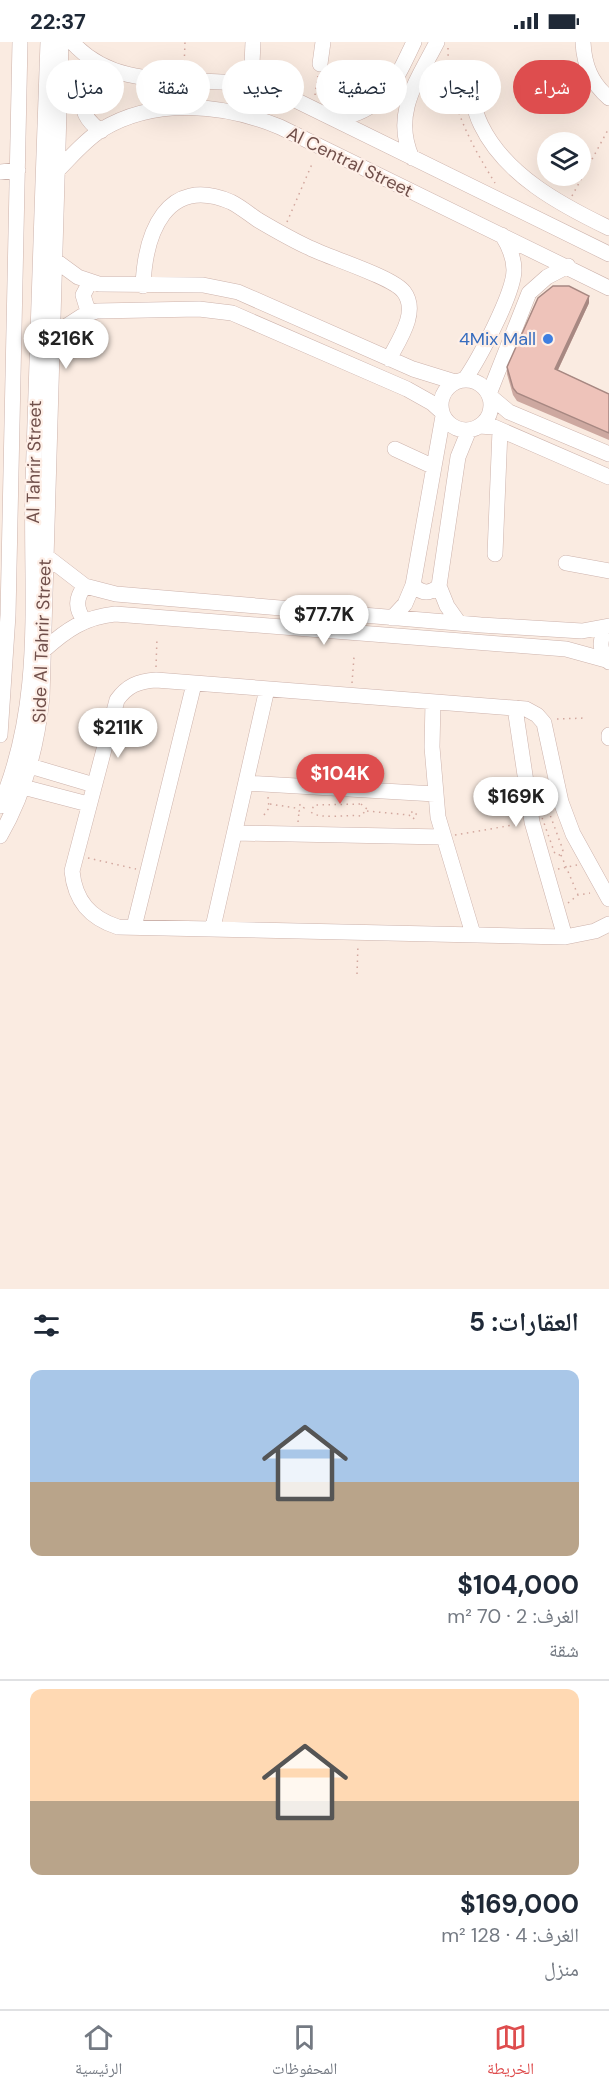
<!DOCTYPE html>
<html lang="ar">
<head>
<meta charset="utf-8">
<style>
  :root { --surface:#fff; --page:#f6f6f7; --text:#1f2937; --muted:#747a83; --line:#e0e1e3; --accent:#de4d4e }
  body { margin:0; font-family:"DM Sans","Noto Naskh Arabic",sans-serif; background:var(--page); color:var(--text); direction:rtl; height:100vh; display:flex; flex-direction:column; font-size:22px; white-space:nowrap }
  * { box-sizing:border-box; margin:0 }
  p { font-size:20px; color:var(--muted) }
  .icon { flex:none; width:33px; height:33px; fill:none; stroke:currentColor; stroke-width:2; stroke-linecap:round; stroke-linejoin:round }
  .map { position:relative; height:1247px; overflow:hidden; direction:ltr }
  .sheet { display:flex; flex-direction:column; background:var(--surface); flex:1 }
  .sheet>* { flex:none }
  .guide { position:absolute; left:18px; top:18px; width:573px; height:54px; direction:rtl; display:flex; gap:12px }
  .fabs { position:absolute; left:537px; top:90px; display:grid; gap:12px }
  .fabs a { display:grid; place-items:center; width:54px; height:54px; border-radius:50%; background:var(--surface); box-shadow:0 6px 24px #0002; font-size:30px }
  .price { position:absolute; translate:-50% -51px; padding:0 14px; border-radius:21px; background:#fff; color:#222; font-size:20px; line-height:39px; filter:drop-shadow(0 2px 3px #0008) }
  .price::after { content:''; position:absolute; left:50%; top:36px; width:18px; height:14px; margin-left:-9px; background:inherit; clip-path:polygon(0 0,100% 0,50% 100%) }
  .price.current { background:var(--accent); color:#fff }
  ul { padding:0; list-style:none }
  li { display:grid; align-content:center; gap:12px; height:318px; padding:0 30px }
  li+li { border-top:2px solid var(--line) }
  li span { display:grid; place-items:center; height:186px; border-radius:12px; color:#555 }
  li>.icon { margin-inline-start:auto }
  span .icon { width:108px; height:108px; fill:#fffc; stroke-width:1 }
  li b { font-size:26px }
  h2 { display:flex; justify-content:space-between; align-items:center; height:72px; padding:0 30px; font-size:26px }
  .tag { padding:0 21px; border-radius:27px; background:var(--surface); box-shadow:0 6px 24px #0002; font-size:21px; line-height:54px }
  .tag.current { background:var(--accent); color:#fff }
  .status { display:flex; justify-content:space-between; align-items:center; height:42px; padding:0 30px; background:var(--surface); direction:ltr }
  .status svg { height:16px; fill:currentColor }
  .dock { display:flex; justify-content:space-around; align-items:center; height:84px; border-top:2px solid var(--line); background:var(--surface); font-size:16px; color:var(--muted) }
  .dock a { display:grid; justify-items:center; gap:3px }
  .dock .current { color:var(--accent) }
  .map>svg:first-child { display:block }
  .lines { fill:none; stroke-linecap:round; stroke-linejoin:round }
  .minor-casing { stroke:#cdb3ac; stroke-width:16 }
  .path { stroke:#d2a79e; stroke-width:1.5; stroke-dasharray:1.5 4.5; stroke-linecap:butt }
  .minor { stroke:#fff; stroke-width:15 }
  .wall { fill:#cda8a0 }
  .shaded-wall { fill:#a78882 }
  .building { fill:#eec3ba; stroke:#a78882; stroke-width:1.5 }
  .shop-dot { fill:#3f7fe0; stroke:#feefe7; stroke-width:2 }
  .labels { text-anchor:middle; stroke-width:4.5; stroke-linejoin:round; paint-order:stroke }
  .street-label { font-size:18px; fill:#704f4a; stroke:#feefe7 }
  .shop-label { font-size:18px; fill:#366cbe; stroke:#feefe7; text-anchor:end }
</style>
</head>
<body>
<div class="status"><b>22:37</b><svg viewBox="0 0 49 12"><path d="M0 12V9h3v3zM5 12V6h3v6zM10 12V3h3v9zM15 12V0h3v12zM26 1h20v11H26zM47 4h2v5h-2z"/></svg></div>
<div class="map">
<svg width="609" height="1247" viewBox="0 0 609 1247">
  <rect width="100%" height="100%" fill="#faebe1"/>
  <g class="lines">
    <g class="minor-casing">
      <path id="minor" d="M 72,0 C 114,47 176,35 233,41 C 250,43 266,48 283,52 L 609,212
        M 583,0 C 584,23 591,41 609,56
        M 320,22 L 323,0
        M 465,30 C 470,47 473,67 481,83 C 505,133 561,163 609,186
        M 251,44 L 253,0
        M 335,77 C 383,70 395,40 414,0
        M 101,89 C 70,68 82,39 115,31
        M 412,116 C 392,72 417,39 437,0
        M 57,129 C 71,115 84,99 101,88 C 155,55 224,62 280,85 L 609,246
        M 0,130 L 18,128
        M 52,216 L 78,235 L 99,242 L 203,243 L 238,250 L 413,327 L 455,340
        M 90,240 L 83,253 L 87,266 L 93,270
        M 143,244 C 145,192 166,132 231,160 C 241,165 249,172 258,178 C 275,188 292,198 310,206 C 330,216 393,235 404,250 C 419,270 399,298 389,317
        M 51,294 L 82,274 L 97,269 L 199,267 L 232,271 L 407,347 L 432,361 L 442,370
        M 465,337 C 479,317 514,251 514,228 C 514,215 509,204 502,193
        M441 363a25 25 0 1 1 50 0a25 25 0 1 1-50 0Z
        M 489,352 L 529,251 L 547,235 L 568,224
        M 490,354 L 509,370 L 609,412
        M 479,384 L 494,385 L 609,435
        M 395,407 L 434,425
        M 495,512 L 500,388
        M 46,514 L 85,544 L 116,552 L 481,583 L 582,589 L 609,584
        M 566,521 L 609,529
        M 413,543 C 422,552 430,552 439,544
        M 392,576 L 405,562 L 413,543 L 443,374
        M 84,578 C 75,566 76,555 85,544
        M 459,581 L 447,564 L 439,544 L 458,415 L 469,388
        M 609,585 C 598,596 599,609 609,620
        M 44,608 C 66,588 85,575 115,572 L 566,607 L 606,618
        M 433,660 L 432,705 L 438,775 L 473,892
        M 515,666 L 532,780 L 565,895
        M 0,693 L 8,573 L 20,0
        M 609,693 L 609,696
        M 30,724 L 94,743
        M 246,741 L 435,752
        M 23,745 L 88,762
        M 0,764 C 45,657 30,553 33,441 C 37,294 43,147 48,0
        M 235,791 L 443,795
        M 0,794 C 25,751 37,704 42,655 L 61,0
        M 609,857 L 573,792 L 561,760 L 544,681 L 537,673 L 526,667 L 156,638 C 138,639 127,644 117,658 L 72,829 C 75,859 90,876 118,885 L 565,895 L 595,889 L 609,882
        M 134,885 L 194,642
        M 213,885 L 267,647"/>
    </g>
    <path class="path" d="M 448,6 C 448,60 468,97 495,141
      M 184,26 L 185,0
      M 315,53 L 318,34
      M 572,154 L 609,86
      M 287,180 L 312,122
      M 156,625 L 157,596
      M 352,641 L 354,615
      M 557,677 L 586,676
      M 539,748 L 545,752 L 546,762 L 563,808 L 560,813 L 555,812 L 534,753 Z
      M 270,762 L 296,766 L 299,769 L 304,766 L 301,762 L 296,766
      M 361,762 L 367,767 L 361,774 C 347,772 320,778 311,770 L 314,763 Z
      M 367,769 L 409,773 L 413,777 L 417,773 L 413,769 L 409,773
      M 264,773 L 269,766 L 268,755
      M 298,780 L 299,770
      M 455,793 L 519,782
      M 561,813 L 578,853
      M 88,816 L 136,827
      M 558,827 L 577,823
      M 568,861 L 578,853 L 590,851
      M 357,932 L 358,902"/>
    <use href="#minor" class="minor"/>
  </g>
  <path class="wall" d="M 589,261 L 558,328 L 609,352 L 609,398 L 517,359 L 513,353 L 507,332 L 507,325 Z"/>
  <path class="shaded-wall" d="M 589,254 L 589,261 L 555,334 L 555,327 Z"/>
  <path class="building" d="M 553,244 L 569,244 L 589,254 L 555,327 L 609,352 L 609,391 L 517,351 L 513,346 L 507,325 L 538,256 Z"/>
  <circle class="shop-dot" cx="548" cy="297" r="6"/>
  <g class="labels">
    <g class="street-label">
      <text transform="translate(350 120) rotate(26)" y="6">Al Central Street</text>
      <text transform="translate(34 420) rotate(-89)" y="6">Al Tahrir Street</text>
      <text transform="translate(42 599) rotate(-88)" y="6">Side Al Tahrir Street</text>
    </g>
    <g class="shop-label">
      <text x="536" y="303">4Mix Mall</text>
    </g>
  </g>
</svg>
<div class="fabs">
<a><svg class="icon" aria-label="layers" viewBox="0 0 24 24"><path d="M12 4l9 5-9 5-9-5zM3 14l9 5 9-5"/></svg></a>
</div>
<b class="price" style="left:66px;top:328px">$216K</b>
<b class="price" style="left:324px;top:604px">$77.7K</b>
<b class="price" style="left:118px;top:717px">$211K</b>
<b class="price current" style="left:340px;top:763px">$104K</b>
<b class="price" style="left:516px;top:786px">$169K</b>
<div class="guide">
<a class="tag current">شراء</a>
<a class="tag">إيجار</a>
<a class="tag">تصفية</a>
<a class="tag">جديد</a>
<a class="tag">شقة</a>
<a class="tag">منزل</a>
</div>
</div>
<section class="sheet">
<h2>العقارات: 5<svg class="icon" aria-label="filters" viewBox="0 0 24 24"><path d="M4 7h16M4 17h16"/><circle cx="9" cy="7" r="2"/><circle cx="15" cy="17" r="2"/></svg></h2>
<ul>
<li><span style="background:linear-gradient(#a9c7e8 60%,#b9a48a 0)"><svg class="icon" aria-label="home" viewBox="0 0 24 24"><path d="M3 11l9-7 9 7M6 9v11h12V9"/></svg></span><div><b>$104,000</b><p>الغرف: 2 · 70 m²</p><p>شقة</p></div></li>
<li><span style="background:linear-gradient(#ffd9b3 60%,#b9a48a 0)"><svg class="icon" aria-label="home" viewBox="0 0 24 24"><path d="M3 11l9-7 9 7M6 9v11h12V9"/></svg></span><div><b>$169,000</b><p>الغرف: 4 · 128 m²</p><p>منزل</p></div></li>
</ul>
</section>
<nav class="dock">
<a class="current"><svg class="icon" aria-label="map" viewBox="0 0 24 24"><path d="M3 6l6-2 6 2 6-2v14l-6 2-6-2-6 2zM9 4v14M15 6v14"/></svg>الخريطة</a>
<a><svg class="icon" aria-label="saved" viewBox="0 0 24 24"><path d="M7 4h10v16l-5-4-5 4z"/></svg>المحفوظات</a>
<a><svg class="icon" aria-label="home" viewBox="0 0 24 24"><path d="M3 11l9-7 9 7M6 9v11h12V9"/></svg>الرئيسية</a>
</nav>
</body>
</html>
